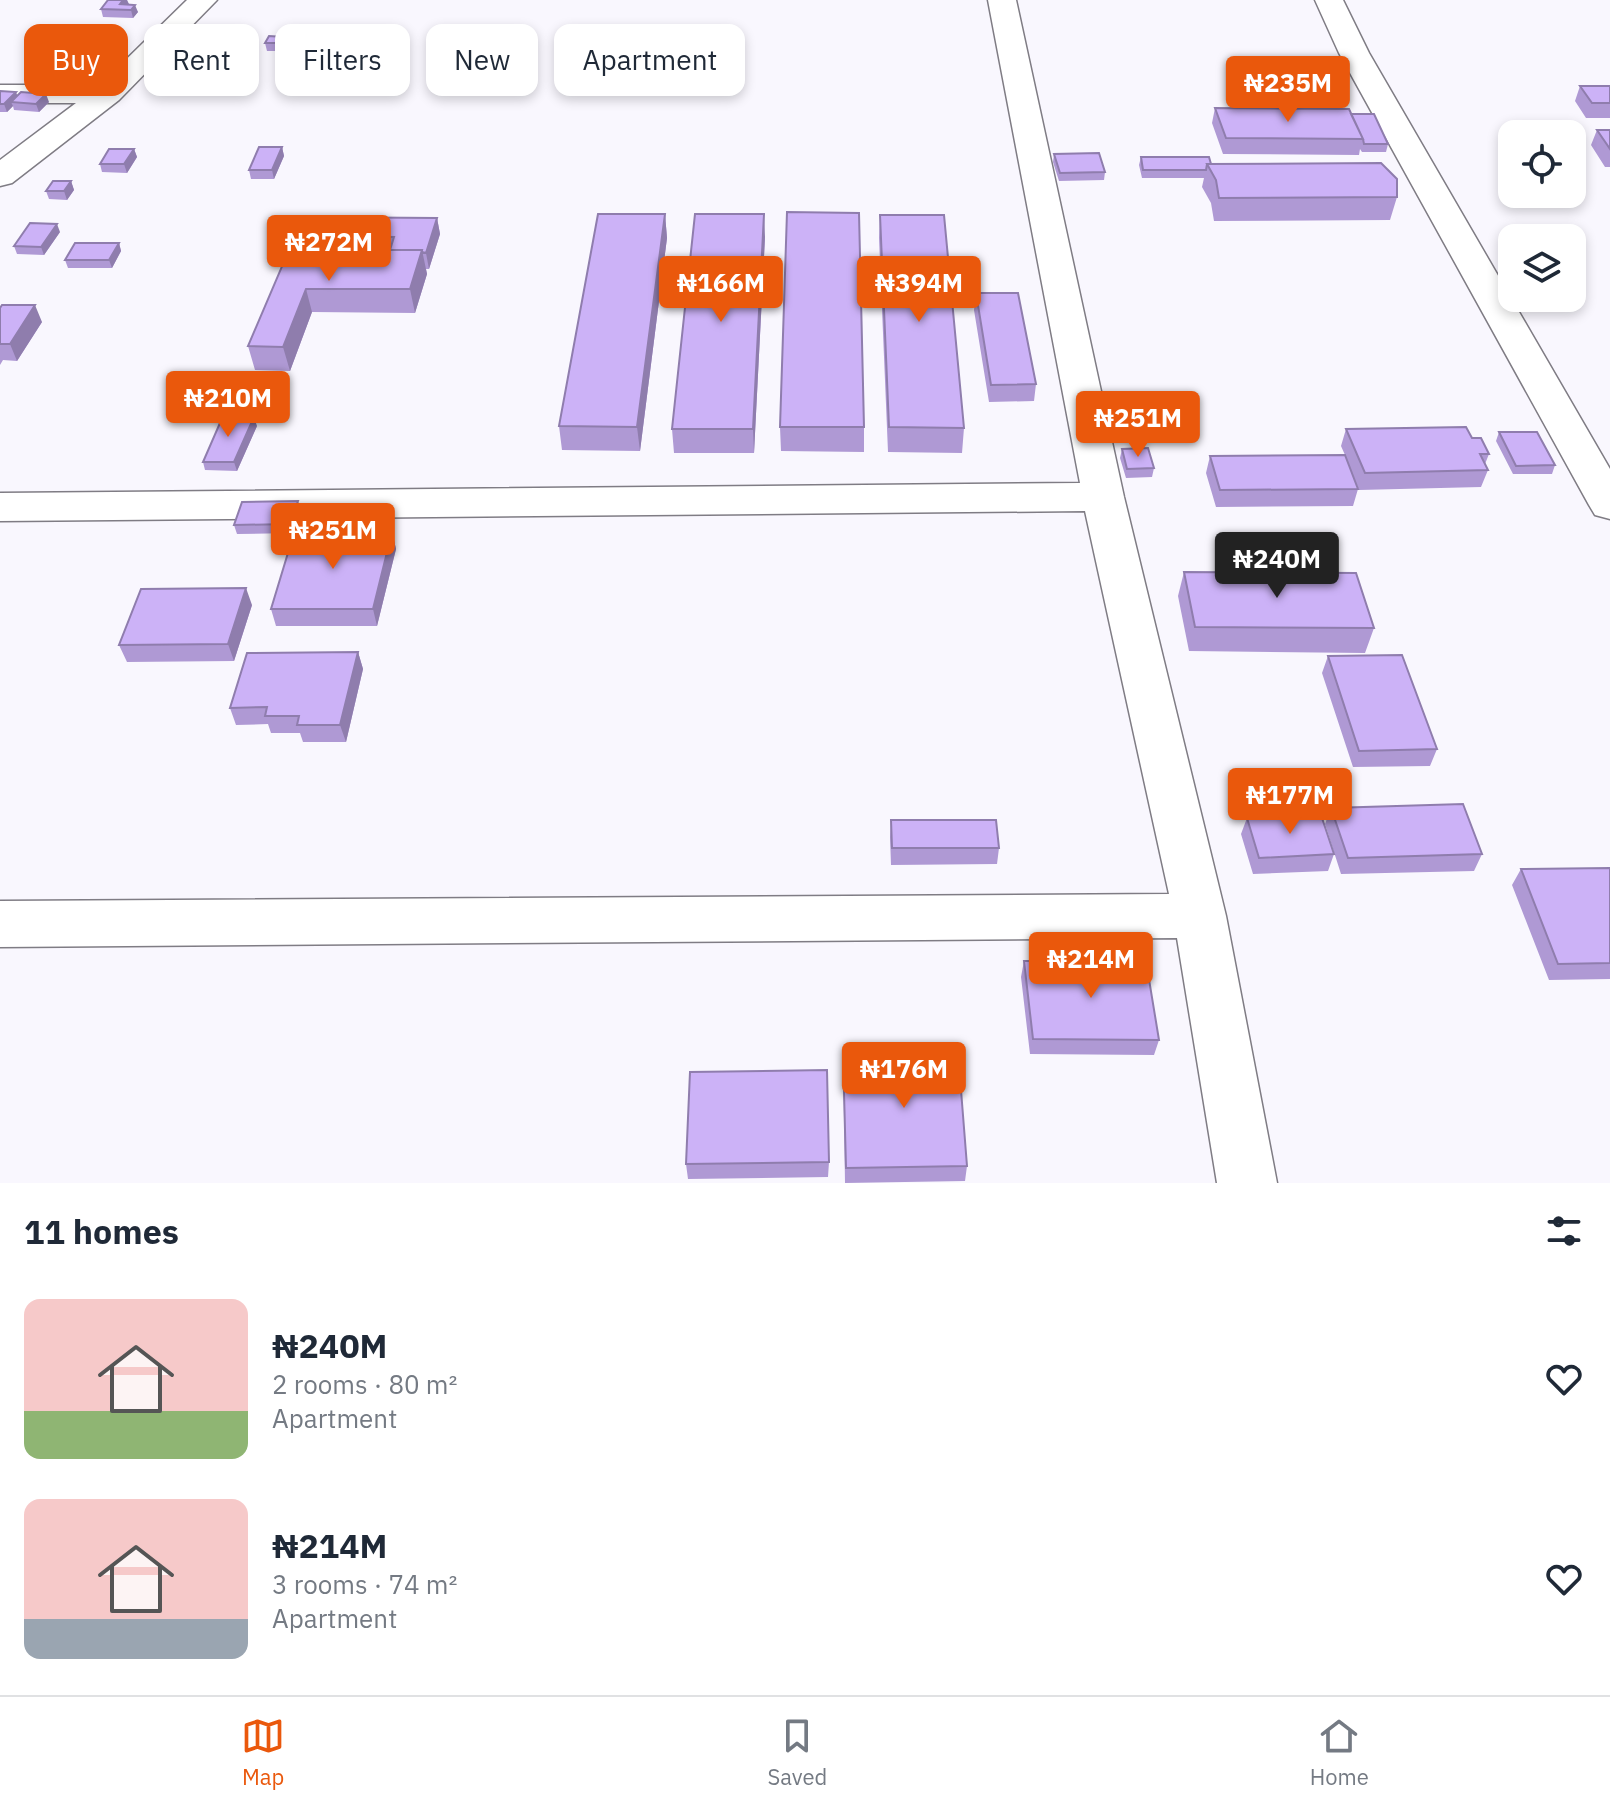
<!DOCTYPE html>
<html lang="en">
<head>
<meta charset="utf-8">
<style>
  :root { --surface:#fff; --page:#f2f2f3; --text:#1f2937; --muted:#747a83; --line:#e0e1e3; --accent:#ea580c }
  body { margin:0; font-family:"IBM Plex Sans",sans-serif; background:var(--page); color:var(--text); height:100vh; display:flex; flex-direction:column; font-size:30px; white-space:nowrap }
  * { box-sizing:border-box; margin:0 }
  p { font-size:26px; color:var(--muted) }
  .icon { flex:none; width:44px; height:44px; fill:none; stroke:currentColor; stroke-width:2; stroke-linecap:round; stroke-linejoin:round }
  .map { position:relative; height:1183px; overflow:hidden }
  .details { display:flex; flex-direction:column; background:var(--surface); flex:1 }
  .details>* { flex:none }
  .guide { position:absolute; left:24px; top:24px; width:800px; height:72px; display:flex; gap:16px }
  .tools { position:absolute; left:1498px; top:120px; display:grid; gap:16px }
  .tools a { display:grid; place-items:center; width:88px; height:88px; border-radius:16px; background:var(--surface); box-shadow:0 4px 12px #0003; font-size:40px }
  .price { position:absolute; translate:-50% -68px; padding:0 18px; border-radius:8px; background:var(--accent); color:#fff; font-size:26px; line-height:52px; filter:drop-shadow(0 2px 4px #0008) }
  .price::after { content:''; position:absolute; left:50%; top:48px; width:24px; height:18px; margin-left:-12px; background:inherit; clip-path:polygon(0 0,100% 0,50% 100%) }
  .price.current { background:#222; color:#fff }
  ul { padding:0; list-style:none }
  li { display:flex; align-items:center; gap:24px; height:200px; padding:0 24px }
  li span { display:grid; place-items:center; flex:none; width:224px; height:160px; border-radius:16px; color:#555 }
  li>.icon { margin-inline-start:auto }
  span .icon { width:96px; height:96px; fill:#fffc; stroke-width:1 }
  li b { font-size:34px }
  h2 { display:flex; justify-content:space-between; align-items:center; height:96px; padding:0 24px; font-size:34px }
  .pill { padding:0 28px; border-radius:16px; background:var(--surface); box-shadow:0 4px 12px #0003; font-size:28px; line-height:72px }
  .pill.current { background:var(--accent); color:#fff }
  .tab-bar { display:flex; justify-content:space-around; align-items:center; height:112px; border-top:2px solid var(--line); background:var(--surface); font-size:22px; color:var(--muted) }
  .tab-bar a { display:grid; justify-items:center; gap:4px }
  .tab-bar .current { color:var(--accent) }
  .map>svg:first-child { display:block }
  .lines { fill:none; stroke-linecap:round; stroke-linejoin:round }
  .street-casing { stroke:#7f7c84; stroke-width:3 }
  .street { fill:#fff; fill-rule:evenodd }
  .wall { fill:#af99d4 }
  .shaded-wall { fill:#8f7dad }
  .building { fill:#ccb2f7; stroke:#8f7dad; stroke-width:2 }
</style>
</head>
<body>
<div class="map">
<svg width="1610" height="1183" viewBox="0 0 1610 1183">
  <rect width="100%" height="100%" fill="#f9f7fe"/>
  <g class="lines">
    <g class="street-casing">
      <path id="street" d="M 187,0 L 217,0 L 119,100 L 12,183 L 0,186 L 0,160 L 76,103 L 0,103 L 0,85 L 100,85 Z
        M 988,0 L 1016,0 L 1124,497 L 1226,916 L 1277,1183 L 1217,1183 L 1177,938 L 0,947 L 0,901 L 1169,894 L 1085,511 L 0,521 L 0,493 L 1080,483 Z
        M 1315,0 L 1343,0 L 1369,53 L 1610,469 L 1610,519 L 1595,515 L 1589,505 L 1339,53 Z"/>
    </g>
    <use href="#street" class="street"/>
  </g>
  <path class="wall" d="M 108,0 L 127,0 L 128,4 L 138,12 L 133,18 L 103,17 L 101,9 Z
    M 269,36 L 285,44 L 282,51 L 267,51 L 265,43 Z
    M 1580,86 L 1610,86 L 1610,118 L 1586,118 L 1575,101 Z
    M 0,91 L 17,96 L 49,102 L 39,112 L 14,110 L 13,106 L 7,112 L 0,112 Z
    M 1215,108 L 1351,114 L 1388,144 L 1386,152 L 1362,152 L 1360,149 L 1359,155 L 1223,154 L 1212,123 Z
    M 1597,130 L 1610,130 L 1610,167 L 1605,167 L 1591,145 Z
    M 282,147 L 284,156 L 274,179 L 251,179 L 249,170 Z
    M 134,149 L 137,157 L 127,173 L 102,172 L 100,164 Z
    M 1054,154 L 1105,172 L 1104,180 L 1059,181 L 1053,162 Z
    M 1141,157 L 1211,164 L 1397,197 L 1390,220 L 1214,221 L 1211,203 L 1202,187 L 1204,178 L 1142,178 L 1139,165 Z
    M 71,181 L 74,190 L 67,200 L 49,199 L 46,191 Z
    M 665,214 L 667,238 L 640,451 L 562,450 L 559,426 Z
    M 880,215 L 964,428 L 962,453 L 888,452 L 879,238 Z
    M 303,217 L 437,218 L 440,234 L 429,269 L 426,269 L 427,274 L 415,313 L 312,312 L 290,371 L 255,370 L 248,346 Z
    M 60,232 L 44,255 L 17,254 L 14,246 Z
    M 765,237 L 754,453 L 674,453 L 672,429 Z
    M 119,243 L 121,251 L 112,268 L 68,268 L 65,260 Z
    M 976,293 L 1036,384 L 1034,401 L 989,402 L 974,310 Z
    M 0,308 L 42,322 L 17,361 L 3,360 L 0,365 Z
    M 257,426 L 237,471 L 205,470 L 203,462 Z
    M 780,427 L 864,427 L 864,452 L 781,451 Z
    M 1346,429 L 1472,438 L 1489,454 L 1485,464 L 1488,470 L 1481,487 L 1359,490 L 1348,463 L 1358,489 L 1353,506 L 1216,507 L 1206,473 L 1210,456 L 1345,455 L 1341,446 Z
    M 1499,432 L 1555,465 L 1552,474 L 1513,474 L 1496,441 Z
    M 1122,449 L 1154,468 L 1152,477 L 1126,478 L 1120,458 Z
    M 300,510 L 293,533 L 237,534 L 234,525 Z
    M 392,532 L 396,549 L 377,626 L 276,626 L 271,609 Z
    M 1184,572 L 1374,628 L 1365,653 L 1189,651 L 1178,596 Z
    M 252,605 L 234,661 L 127,662 L 119,645 Z
    M 358,652 L 363,669 L 346,742 L 303,742 L 300,733 L 271,733 L 268,724 L 236,725 L 230,708 Z
    M 1328,656 L 1437,749 L 1430,766 L 1353,767 L 1322,673 Z
    M 1331,808 L 1482,854 L 1474,871 L 1341,874 L 1325,824 Z
    M 1247,818 L 1334,854 L 1328,871 L 1253,874 L 1241,834 Z
    M 891,820 L 999,848 L 997,864 L 891,865 L 890,837 Z
    M 1610,868 L 1610,979 L 1549,980 L 1512,885 L 1521,869 Z
    M 1024,961 L 1159,1040 L 1154,1055 L 1030,1054 L 1021,977 Z
    M 843,1054 L 967,1166 L 965,1181 L 845,1183 Z
    M 829,1162 L 828,1177 L 688,1179 L 686,1164 Z"/>
  <path class="shaded-wall" d="M 123,0 L 127,0 L 129,4 L 124,10 L 120,4 Z
    M 135,5 L 138,12 L 133,18 L 131,10 Z
    M 283,37 L 285,44 L 282,51 L 280,43 Z
    M 16,92 L 19,100 L 11,102 L 13,106 L 7,112 L 4,104 Z
    M 46,94 L 49,102 L 39,112 L 36,104 Z
    M 282,147 L 284,156 L 274,179 L 272,170 Z
    M 134,149 L 137,157 L 127,173 L 124,164 Z
    M 71,181 L 74,190 L 67,200 L 64,191 Z
    M 665,214 L 667,238 L 640,451 L 637,427 Z
    M 764,214 L 765,237 L 754,453 L 753,429 Z
    M 437,218 L 440,234 L 429,269 L 426,253 Z
    M 57,224 L 60,232 L 44,255 L 41,247 Z
    M 332,236 L 336,253 L 326,252 Z
    M 119,243 L 121,251 L 112,268 L 109,260 Z
    M 422,250 L 427,274 L 415,313 L 410,289 Z
    M 306,289 L 312,312 L 290,371 L 283,347 Z
    M 35,305 L 42,322 L 17,361 L 10,344 Z
    M 254,417 L 257,426 L 237,471 L 234,462 Z
    M 298,501 L 300,510 L 293,533 L 290,524 Z
    M 392,532 L 396,549 L 377,626 L 373,609 Z
    M 246,588 L 252,605 L 234,661 L 228,644 Z
    M 358,652 L 363,669 L 346,742 L 340,725 Z"/>
  <path class="building" d="M 108,0 L 123,0 L 120,4 L 135,5 L 131,10 L 101,9 Z
    M 269,36 L 283,37 L 280,43 L 265,43 Z
    M 1580,86 L 1610,86 L 1610,103 L 1592,103 Z
    M 0,91 L 16,92 L 4,104 L 0,104 Z
    M 21,92 L 46,94 L 36,104 L 11,102 Z
    M 1215,108 L 1349,109 L 1363,139 L 1226,138 Z
    M 1351,114 L 1374,114 L 1388,144 L 1364,144 L 1363,139 Z
    M 1597,130 L 1610,130 L 1610,149 Z
    M 259,147 L 282,147 L 272,170 L 249,170 Z
    M 109,149 L 134,149 L 124,164 L 100,164 Z
    M 1099,153 L 1105,172 L 1060,173 L 1054,154 Z
    M 1141,157 L 1209,157 L 1211,164 L 1207,164 L 1206,170 L 1143,170 Z
    M 1381,163 L 1397,179 L 1397,197 L 1219,198 L 1216,180 L 1207,164 Z
    M 53,181 L 71,181 L 64,191 L 46,191 Z
    M 787,212 L 859,213 L 864,427 L 780,427 Z
    M 598,214 L 665,214 L 637,427 L 559,426 Z
    M 695,214 L 764,214 L 753,429 L 672,429 Z
    M 880,215 L 944,215 L 964,428 L 889,427 Z
    M 303,217 L 437,218 L 426,253 L 422,252 L 422,250 L 390,250 L 394,237 L 332,236 L 326,250 L 289,250 Z
    M 30,223 L 57,224 L 41,247 L 14,246 Z
    M 75,243 L 119,243 L 109,260 L 65,260 Z
    M 289,250 L 422,250 L 410,289 L 306,289 L 283,347 L 248,346 Z
    M 976,293 L 1018,293 L 1036,384 L 991,385 Z
    M 2,305 L 35,305 L 10,344 L 0,344 L 0,308 Z
    M 223,416 L 254,417 L 234,462 L 203,462 Z
    M 1466,427 L 1472,438 L 1481,438 L 1489,454 L 1480,454 L 1488,470 L 1365,473 L 1346,429 Z
    M 1499,432 L 1537,432 L 1555,465 L 1516,466 Z
    M 1148,448 L 1154,468 L 1127,469 L 1122,449 Z
    M 1345,455 L 1358,489 L 1220,490 L 1210,456 Z
    M 298,501 L 290,524 L 234,525 L 242,502 Z
    M 392,532 L 373,609 L 271,609 L 294,533 Z
    M 1184,572 L 1356,573 L 1374,628 L 1195,627 Z
    M 246,588 L 228,644 L 119,645 L 141,589 Z
    M 358,652 L 340,725 L 297,725 L 299,716 L 265,716 L 267,707 L 230,708 L 247,653 Z
    M 1402,655 L 1437,749 L 1359,751 L 1328,656 Z
    M 1463,804 L 1482,854 L 1348,858 L 1331,808 Z
    M 1321,815 L 1334,854 L 1259,858 L 1247,818 Z
    M 891,820 L 996,820 L 999,848 L 892,848 Z
    M 1610,868 L 1610,963 L 1558,964 L 1521,869 Z
    M 1024,961 L 1146,961 L 1159,1040 L 1033,1039 Z
    M 958,1052 L 967,1166 L 846,1168 L 843,1054 Z
    M 827,1070 L 829,1162 L 686,1164 L 690,1072 Z"/>
</svg>
<div class="tools">
<a><svg class="icon" aria-label="locate" viewBox="0 0 24 24"><circle cx="12" cy="12" r="6"/><path d="M12 2v4M12 18v4M2 12h4M18 12h4"/></svg></a>
<a><svg class="icon" aria-label="layers" viewBox="0 0 24 24"><path d="M12 4l9 5-9 5-9-5zM3 14l9 5 9-5"/></svg></a>
</div>
<b class="price" style="left:1288px;top:124px">₦235M</b>
<b class="price" style="left:329px;top:283px">₦272M</b>
<b class="price" style="left:721px;top:324px">₦166M</b>
<b class="price" style="left:919px;top:324px">₦394M</b>
<b class="price" style="left:228px;top:439px">₦210M</b>
<b class="price" style="left:1138px;top:459px">₦251M</b>
<b class="price" style="left:333px;top:571px">₦251M</b>
<b class="price current" style="left:1277px;top:600px">₦240M</b>
<b class="price" style="left:1290px;top:836px">₦177M</b>
<b class="price" style="left:1091px;top:1000px">₦214M</b>
<b class="price" style="left:904px;top:1110px">₦176M</b>
<div class="guide">
<a class="pill current">Buy</a>
<a class="pill">Rent</a>
<a class="pill">Filters</a>
<a class="pill">New</a>
<a class="pill">Apartment</a>
</div>
</div>
<section class="details">
<h2>11 homes<svg class="icon" aria-label="filters" viewBox="0 0 24 24"><path d="M4 7h16M4 17h16"/><circle cx="9" cy="7" r="2"/><circle cx="15" cy="17" r="2"/></svg></h2>
<ul>
<li><span style="background:linear-gradient(#f6c9c9 70%,#8fb573 0)"><svg class="icon" aria-label="home" viewBox="0 0 24 24"><path d="M3 11l9-7 9 7M6 9v11h12V9"/></svg></span><div><b>₦240M</b><p>2 rooms · 80 m²</p><p>Apartment</p></div><svg class="icon" aria-label="heart" viewBox="0 0 24 24"><path d="M12 20l-8-8c-3-5 5-10 8-4 3-6 11-1 8 4z"/></svg></li>
<li><span style="background:linear-gradient(#f6c9c9 75%,#9aa5b1 0)"><svg class="icon" aria-label="home" viewBox="0 0 24 24"><path d="M3 11l9-7 9 7M6 9v11h12V9"/></svg></span><div><b>₦214M</b><p>3 rooms · 74 m²</p><p>Apartment</p></div><svg class="icon" aria-label="heart" viewBox="0 0 24 24"><path d="M12 20l-8-8c-3-5 5-10 8-4 3-6 11-1 8 4z"/></svg></li>
</ul>
</section>
<nav class="tab-bar">
<a class="current"><svg class="icon" aria-label="map" viewBox="0 0 24 24"><path d="M3 6l6-2 6 2 6-2v14l-6 2-6-2-6 2zM9 4v14M15 6v14"/></svg>Map</a>
<a><svg class="icon" aria-label="saved" viewBox="0 0 24 24"><path d="M7 4h10v16l-5-4-5 4z"/></svg>Saved</a>
<a><svg class="icon" aria-label="home" viewBox="0 0 24 24"><path d="M3 11l9-7 9 7M6 9v11h12V9"/></svg>Home</a>
</nav>
</body>
</html>
